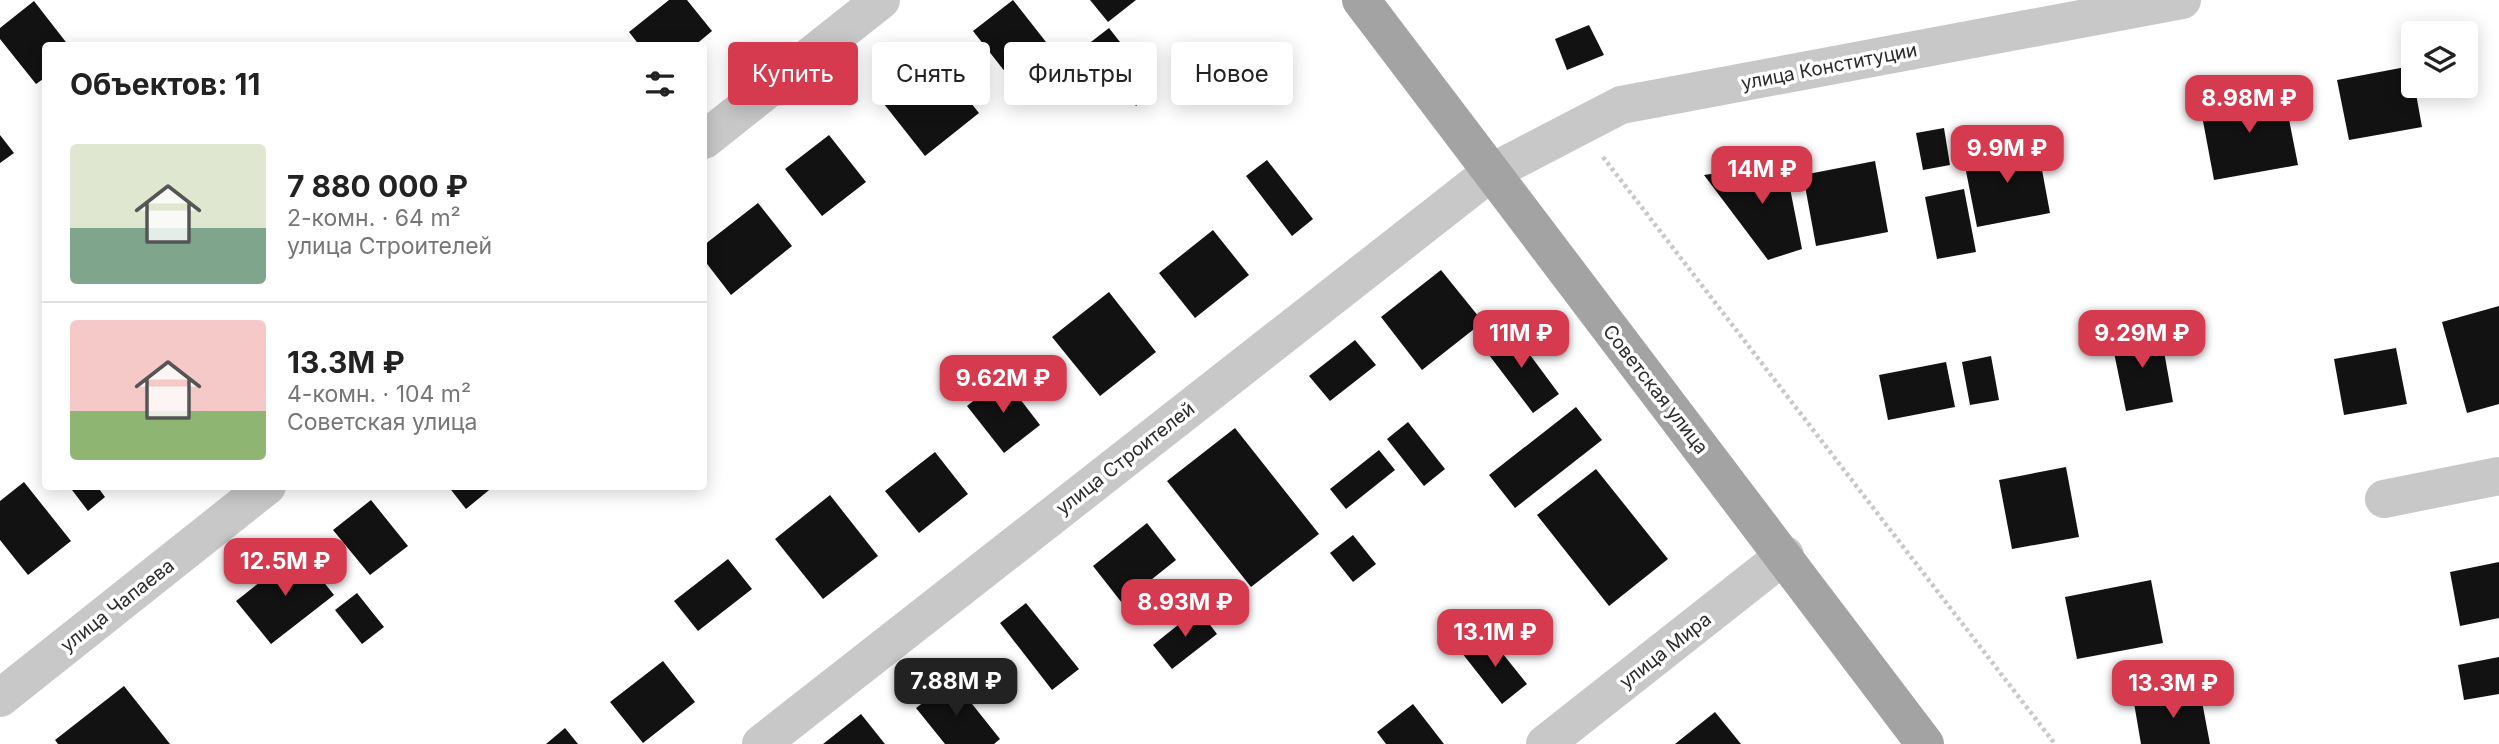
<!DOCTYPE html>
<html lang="ru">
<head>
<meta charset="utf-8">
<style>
  :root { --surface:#fff; --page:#f6f6f6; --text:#222; --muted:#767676; --line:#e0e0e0; --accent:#d63a4e }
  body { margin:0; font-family:Inter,sans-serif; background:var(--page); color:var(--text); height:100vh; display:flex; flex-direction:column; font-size:26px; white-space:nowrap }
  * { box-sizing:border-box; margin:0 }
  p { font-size:23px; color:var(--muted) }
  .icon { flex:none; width:38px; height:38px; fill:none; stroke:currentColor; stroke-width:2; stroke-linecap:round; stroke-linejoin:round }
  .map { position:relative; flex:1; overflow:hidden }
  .drawer { position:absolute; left:42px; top:42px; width:665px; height:448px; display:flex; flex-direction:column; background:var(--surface); border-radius:7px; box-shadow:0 4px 18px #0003 }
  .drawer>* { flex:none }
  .guide { position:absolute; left:728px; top:42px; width:665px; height:63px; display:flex; gap:14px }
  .controls { position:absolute; left:2401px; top:21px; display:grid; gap:14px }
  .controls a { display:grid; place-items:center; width:77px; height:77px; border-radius:7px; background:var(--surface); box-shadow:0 4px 18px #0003; font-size:35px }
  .price { position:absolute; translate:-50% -60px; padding:0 16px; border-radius:14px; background:var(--accent); color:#fff; font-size:23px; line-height:46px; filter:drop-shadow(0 2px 4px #0008) }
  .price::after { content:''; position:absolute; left:50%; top:42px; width:21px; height:16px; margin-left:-10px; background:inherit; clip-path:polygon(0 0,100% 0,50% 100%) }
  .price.selected { background:#222; color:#fff }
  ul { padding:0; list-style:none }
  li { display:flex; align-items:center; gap:21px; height:175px; padding:0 28px }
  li+li { border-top:2px solid var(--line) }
  li span { display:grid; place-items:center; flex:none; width:196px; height:140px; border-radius:7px; color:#555 }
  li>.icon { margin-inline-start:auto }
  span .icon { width:84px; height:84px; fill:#fffc; stroke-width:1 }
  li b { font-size:30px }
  h2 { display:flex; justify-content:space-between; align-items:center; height:84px; padding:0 28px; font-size:30px }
  .pill { padding:0 24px; border-radius:7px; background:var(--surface); box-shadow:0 4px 18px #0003; font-size:24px; line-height:63px }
  .pill.selected { background:var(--accent); color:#fff }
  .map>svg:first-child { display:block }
  .building { fill:#121212 }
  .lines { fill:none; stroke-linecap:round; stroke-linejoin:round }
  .path { stroke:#c8c8c8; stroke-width:4.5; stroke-dasharray:3.5 3.5; stroke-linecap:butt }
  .minor { stroke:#c8c8c8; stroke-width:38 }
  .major { stroke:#a3a3a3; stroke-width:38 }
  .labels { text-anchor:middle; stroke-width:7; stroke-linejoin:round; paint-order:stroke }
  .street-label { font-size:19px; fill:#2b2b2b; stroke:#fff }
</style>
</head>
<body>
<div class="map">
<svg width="2499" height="744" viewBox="0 0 2499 744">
  <rect width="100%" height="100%" fill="#fff"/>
  <path class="building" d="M 669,0 L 687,0 L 712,31 L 694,46 L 640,46 L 629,32 Z
    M 1013,0 L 1057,56 L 1017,87 L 973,31 Z
    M 1090,0 L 1136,0 L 1108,22 Z
    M 34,1 L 69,46 L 46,46 L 46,77 L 36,84 L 0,39 L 0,28 Z
    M 1589,25 L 1604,55 L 1567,70 L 1555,39 Z
    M 1109,28 L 1157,89 L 1136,106 L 1087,45 Z
    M 938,62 L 979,113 L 925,156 L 884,104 Z
    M 2411,66 L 2422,127 L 2349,140 L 2337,80 Z
    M 2283,89 L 2298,165 L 2214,180 L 2200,105 Z
    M 1944,128 L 1950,165 L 1923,170 L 1916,133 Z
    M 0,135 L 14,153 L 0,163 Z
    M 829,135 L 866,182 L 822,216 L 785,169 Z
    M 2037,143 L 2050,213 L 1977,227 L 1963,156 Z
    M 1267,160 L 1313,219 L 1292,236 L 1246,176 Z
    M 1875,161 L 1888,232 L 1816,246 L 1803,175 Z
    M 1785,163 L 1802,249 L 1768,260 L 1704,175 Z
    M 1964,189 L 1976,252 L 1937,259 L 1925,197 Z
    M 758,203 L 792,246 L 731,295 L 704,260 L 704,245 Z
    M 1213,230 L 1249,275 L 1195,318 L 1159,273 Z
    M 1441,270 L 1483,322 L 1422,370 L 1381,317 Z
    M 1109,292 L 1156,352 L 1100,396 L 1052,337 Z
    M 2499,306 L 2499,404 L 2467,413 L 2442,322 Z
    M 1510,328 L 1559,394 L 1533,413 L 1483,347 Z
    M 2160,329 L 2173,402 L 2126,411 L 2111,338 Z
    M 1355,340 L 1376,365 L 1330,401 L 1309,376 Z
    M 2396,348 L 2407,404 L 2344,415 L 2334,359 Z
    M 1991,356 L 1999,400 L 1970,405 L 1962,362 Z
    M 1946,362 L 1955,407 L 1888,420 L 1879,375 Z
    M 1003,377 L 1040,425 L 1004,453 L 967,406 Z
    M 1576,407 L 1602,440 L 1515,508 L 1489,475 Z
    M 1408,422 L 1445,469 L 1424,486 L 1387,439 Z
    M 1235,428 L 1319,534 L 1251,587 L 1167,481 Z
    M 1379,450 L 1395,470 L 1346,509 L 1330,489 Z
    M 935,452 L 968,494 L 919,533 L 885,491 Z
    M 2066,467 L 2079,537 L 2012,549 L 1999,480 Z
    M 1596,469 L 1668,559 L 1609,606 L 1537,515 Z
    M 24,482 L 71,541 L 28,575 L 0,540 L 0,501 Z
    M 69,486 L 97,486 L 105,497 L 88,511 Z
    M 448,486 L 494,486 L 466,509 Z
    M 830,495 L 878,556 L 823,599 L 775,539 Z
    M 371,500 L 408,546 L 370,575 L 333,530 Z
    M 1147,523 L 1176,560 L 1122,603 L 1093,566 Z
    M 1353,535 L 1376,564 L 1353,582 L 1330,553 Z
    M 299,551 L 334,595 L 271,644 L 236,601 Z
    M 728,559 L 752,589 L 698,631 L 674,601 Z
    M 2499,562 L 2499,618 L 2460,626 L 2450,572 Z
    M 2151,580 L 2163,643 L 2077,659 L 2065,597 Z
    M 357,593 L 384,627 L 362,644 L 335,610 Z
    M 1026,603 L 1079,669 L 1052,690 L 1000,623 Z
    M 1198,609 L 1217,634 L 1172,669 L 1153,645 Z
    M 1487,634 L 1527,684 L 1502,704 L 1462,653 Z
    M 2499,657 L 2499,694 L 2464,700 L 2458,665 Z
    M 663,661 L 695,702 L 643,743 L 610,702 Z
    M 953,680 L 1000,739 L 994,744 L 945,744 L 916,708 Z
    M 124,686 L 170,744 L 58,744 L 55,740 Z
    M 2200,691 L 2210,744 L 2141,744 L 2134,703 Z
    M 1413,704 L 1444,744 L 1386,744 L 1377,732 Z
    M 1715,712 L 1741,744 L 1675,744 Z
    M 861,714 L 885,744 L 823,744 Z
    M 565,728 L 578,744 L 546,744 Z"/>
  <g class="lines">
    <path class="path" d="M 1603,157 L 2055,744"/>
    <path class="minor" d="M 704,140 L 881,0
      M 2384,499 L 2499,476
      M 0,698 L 267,486
      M 761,744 L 1490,173 L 1621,105 L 2182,0
      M 1545,744 L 1785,555"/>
    <path class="major" d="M 1361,0 L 1925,744"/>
  </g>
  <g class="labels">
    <g class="street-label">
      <text transform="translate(1829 66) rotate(-11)" y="7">улица Конституции</text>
      <text transform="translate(1656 389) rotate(52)" y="7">Советская улица</text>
      <text transform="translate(1125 458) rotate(-38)" y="7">улица Строителей</text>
      <text transform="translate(117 605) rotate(-38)" y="7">улица Чапаева</text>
      <text transform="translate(1665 650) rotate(-38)" y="7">улица Мира</text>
    </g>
  </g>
</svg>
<div class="controls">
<a><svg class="icon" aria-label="layers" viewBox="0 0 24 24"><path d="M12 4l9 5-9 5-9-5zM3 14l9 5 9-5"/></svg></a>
</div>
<b class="price" style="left:2249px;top:135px">8.98M ₽</b>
<b class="price" style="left:2007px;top:185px">9.9M ₽</b>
<b class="price" style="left:1762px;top:206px">14M ₽</b>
<b class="price" style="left:1521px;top:370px">11M ₽</b>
<b class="price" style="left:2142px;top:370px">9.29M ₽</b>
<b class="price" style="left:1003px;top:415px">9.62M ₽</b>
<b class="price" style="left:285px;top:598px">12.5M ₽</b>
<b class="price" style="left:1185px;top:639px">8.93M ₽</b>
<b class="price" style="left:1495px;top:669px">13.1M ₽</b>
<b class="price selected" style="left:956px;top:718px">7.88M ₽</b>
<b class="price" style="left:2173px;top:720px">13.3M ₽</b>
<div class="guide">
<a class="pill selected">Купить</a>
<a class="pill">Снять</a>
<a class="pill">Фильтры</a>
<a class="pill">Новое</a>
</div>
<section class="drawer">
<h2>Объектов: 11<svg class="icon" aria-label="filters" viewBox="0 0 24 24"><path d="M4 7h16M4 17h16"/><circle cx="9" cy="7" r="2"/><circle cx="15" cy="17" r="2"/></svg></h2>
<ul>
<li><span style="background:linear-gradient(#dfe7d0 60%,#7fa58c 0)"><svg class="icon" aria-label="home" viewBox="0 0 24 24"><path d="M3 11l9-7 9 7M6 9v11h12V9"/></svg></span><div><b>7 880 000 ₽</b><p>2-комн. · 64 m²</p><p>улица Строителей</p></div></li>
<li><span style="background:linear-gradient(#f6c9c9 65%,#8fb573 0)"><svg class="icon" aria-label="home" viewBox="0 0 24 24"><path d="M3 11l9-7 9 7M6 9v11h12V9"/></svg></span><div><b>13.3M ₽</b><p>4-комн. · 104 m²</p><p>Советская улица</p></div></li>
</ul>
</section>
</div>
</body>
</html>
